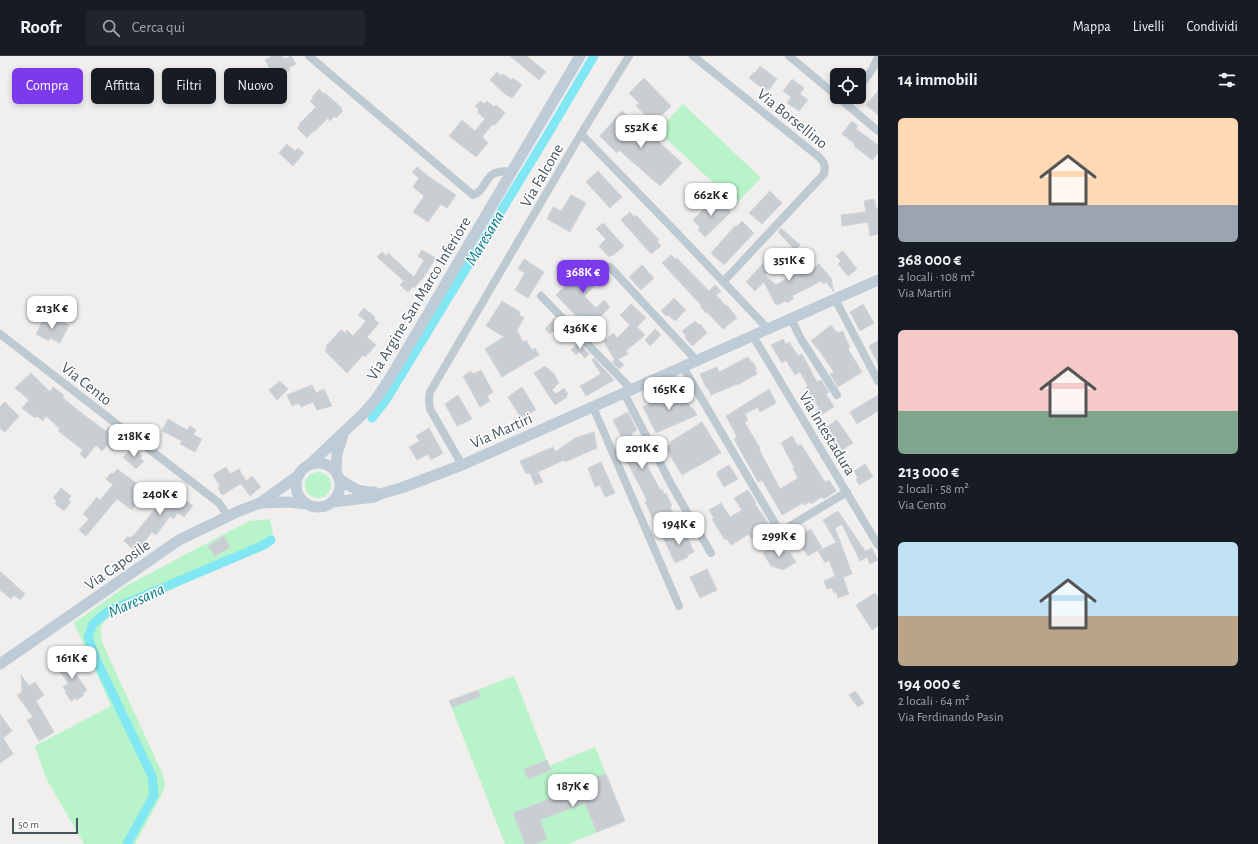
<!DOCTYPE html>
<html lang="it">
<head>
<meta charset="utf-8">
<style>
  :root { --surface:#171b24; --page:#20242c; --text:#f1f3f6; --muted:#9ea1a6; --line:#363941; --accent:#7c3aed }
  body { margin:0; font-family:"Alegreya Sans",sans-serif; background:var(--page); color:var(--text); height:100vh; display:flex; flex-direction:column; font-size:15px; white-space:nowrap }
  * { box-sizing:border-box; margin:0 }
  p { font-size:13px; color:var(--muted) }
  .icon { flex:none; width:22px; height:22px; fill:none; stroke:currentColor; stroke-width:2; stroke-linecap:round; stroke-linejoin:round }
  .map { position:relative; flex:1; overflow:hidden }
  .drawer { display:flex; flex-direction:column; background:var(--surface); width:380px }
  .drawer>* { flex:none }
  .guide { position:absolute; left:12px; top:12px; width:380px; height:36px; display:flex; gap:8px }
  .buttons { position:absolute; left:830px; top:12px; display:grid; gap:8px }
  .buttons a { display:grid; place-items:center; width:36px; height:36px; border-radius:6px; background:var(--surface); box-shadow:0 2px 6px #0003; font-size:20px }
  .scale { position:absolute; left:12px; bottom:10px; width:66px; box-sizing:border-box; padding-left:4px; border:2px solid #44545d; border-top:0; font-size:11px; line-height:14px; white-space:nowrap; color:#44545d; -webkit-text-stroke:3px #fff; paint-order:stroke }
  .price { position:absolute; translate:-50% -34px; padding:0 9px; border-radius:8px; background:#fff; color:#222; font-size:13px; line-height:26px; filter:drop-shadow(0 1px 2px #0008) }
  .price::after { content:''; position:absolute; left:50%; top:24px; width:12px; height:9px; margin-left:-6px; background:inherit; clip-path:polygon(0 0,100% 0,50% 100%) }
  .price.current { background:var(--accent); color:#fff }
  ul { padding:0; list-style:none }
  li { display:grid; align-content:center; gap:8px; height:212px; padding:0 20px }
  li span { display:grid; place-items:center; height:124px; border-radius:6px; color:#555 }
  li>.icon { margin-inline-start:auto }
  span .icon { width:72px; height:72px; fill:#fffc; stroke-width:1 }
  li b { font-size:17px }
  h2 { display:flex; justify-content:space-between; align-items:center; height:48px; padding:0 20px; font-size:17px }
  .pill { padding:0 14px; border-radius:6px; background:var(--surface); box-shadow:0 2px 6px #0003; font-size:14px; line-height:36px }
  .pill.current { background:var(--accent); color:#fff }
  header { display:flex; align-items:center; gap:24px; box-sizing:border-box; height:56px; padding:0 20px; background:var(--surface); border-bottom:1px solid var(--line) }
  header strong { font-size:19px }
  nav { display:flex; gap:22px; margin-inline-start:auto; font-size:14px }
  .search { width:280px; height:36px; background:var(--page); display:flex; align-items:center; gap:10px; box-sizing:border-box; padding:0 14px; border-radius:6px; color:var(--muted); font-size:15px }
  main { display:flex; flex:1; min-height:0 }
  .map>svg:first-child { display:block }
  .green { fill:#b8f3c9 }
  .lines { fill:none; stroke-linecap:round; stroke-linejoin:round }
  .canal { stroke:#81e7f3; stroke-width:9 }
  .building { fill:#c9ced3; stroke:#d1d5da }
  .street { stroke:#bdcad1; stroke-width:8 }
  .secondary { stroke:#bdccd7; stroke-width:11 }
  .labels { text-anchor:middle; stroke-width:3; stroke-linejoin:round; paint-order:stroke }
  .street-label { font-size:16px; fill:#44545d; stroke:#fff }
  .water-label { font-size:17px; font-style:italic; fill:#047c8b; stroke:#fff }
</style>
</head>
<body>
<header>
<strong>Roofr</strong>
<div class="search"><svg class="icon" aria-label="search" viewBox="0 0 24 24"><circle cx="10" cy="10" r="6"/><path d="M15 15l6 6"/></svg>Cerca qui</div>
<nav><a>Mappa</a><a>Livelli</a><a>Condividi</a></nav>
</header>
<main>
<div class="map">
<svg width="878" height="788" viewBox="0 0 878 788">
  <rect width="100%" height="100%" fill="#f1eeee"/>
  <path class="green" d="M 683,48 L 761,122 L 736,148 L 658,75 Z
    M305 429a13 13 0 1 1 26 0a13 13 0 1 1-26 0Z
    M 269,463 C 272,469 275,482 271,487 L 107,563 C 99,569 101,577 102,586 L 163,719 L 165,730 L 161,740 L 135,788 L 84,788 L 46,722 L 35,690 L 111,650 L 74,567 L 126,530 L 249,465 Z
    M 514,620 L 549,710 L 595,691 L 625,765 L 568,788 L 505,788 L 449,645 Z"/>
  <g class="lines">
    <path class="canal" d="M 372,362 L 386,344 L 545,83 L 594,0
      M 127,788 L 154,739 L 152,720 L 96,603 L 88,581 L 93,568 L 108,555 L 264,489 L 271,484"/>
  </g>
  <path class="building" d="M 272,0 L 282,0 L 284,3 L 291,0 L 296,8 L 289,12 L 290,14 L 276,23 L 265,4 Z
    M 510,0 L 527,0 L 546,16 L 539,24 Z
    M 760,10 L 777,23 L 769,34 L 768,32 L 766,35 L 749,22 L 754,16 L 755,17 Z
    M 497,16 L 501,20 L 503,18 L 511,24 L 513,22 L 522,29 L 512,42 L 506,39 L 490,24 Z
    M 271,20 L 278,32 L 268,38 L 260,26 Z
    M 644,22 L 671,50 L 654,67 L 636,50 L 639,47 L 629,37 Z
    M 792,23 L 804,32 L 800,38 L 808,44 L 799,55 L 787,47 L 791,41 L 783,35 Z
    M 319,33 L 324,38 L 325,37 L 342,52 L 341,53 L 343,55 L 336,62 L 335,60 L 330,65 L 328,62 L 314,76 L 313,75 L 307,82 L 297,72 L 300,69 L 299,68 L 316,51 L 310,45 L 314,42 L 312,41 Z
    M 878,35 L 878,59 L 866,49 Z
    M 480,45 L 484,48 L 487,45 L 494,51 L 496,49 L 505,57 L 495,69 L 493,68 L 482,81 L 488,87 L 476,101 L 449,80 L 462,64 L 475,75 L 485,63 L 477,56 L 479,54 L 475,50 Z
    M 622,55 L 648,80 L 650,78 L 682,107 L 660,130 L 619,94 L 617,97 L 600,80 Z
    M 852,65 L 858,70 L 856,73 L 878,89 L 878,97 L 872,104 L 854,90 L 855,88 L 842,78 Z
    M 287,88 L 295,95 L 298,92 L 304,97 L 293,110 L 279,97 Z
    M 417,111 L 428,120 L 456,139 L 447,152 L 441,148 L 428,166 L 413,156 L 424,140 L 413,131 L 419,122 L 412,116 Z
    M 598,115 L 622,141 L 610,152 L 586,126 Z
    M 770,135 L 782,147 L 762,168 L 749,157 Z
    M 571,139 L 586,147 L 570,176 L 547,163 L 553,151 L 561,155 Z
    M 716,141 L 731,156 L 705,181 L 698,174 L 700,172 L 693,164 Z
    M 874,143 L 876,152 L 878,153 L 878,178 L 870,180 L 868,166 L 842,170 L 841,159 L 866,156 L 864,145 Z
    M 630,156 L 634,161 L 636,159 L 659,184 L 657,185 L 661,190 L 651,198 L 621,164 Z
    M 742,165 L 754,177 L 724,209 L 711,197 L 735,170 L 736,171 Z
    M 603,167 L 624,190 L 612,200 L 611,199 L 609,201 L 599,190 L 606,183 L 596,173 Z
    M 781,172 L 800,189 L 795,194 L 778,176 Z
    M 422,194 L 436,202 L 423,222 L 414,232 L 413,230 L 408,236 L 400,229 L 404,225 L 377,201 L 382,196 L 386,200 L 388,197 L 414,221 L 424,204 L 418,200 Z
    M 843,195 L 857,213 L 848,220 L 838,208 L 841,205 L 836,200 Z
    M 671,199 L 675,203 L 677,202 L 709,235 L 715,229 L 721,235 L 716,239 L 726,250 L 727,249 L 737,262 L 723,273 L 707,256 L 706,257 L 700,250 L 701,249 L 662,207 Z
    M 524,203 L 544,216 L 528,242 L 515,234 L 525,217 L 518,213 Z
    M 588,203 L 604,221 L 584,240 L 596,252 L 604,244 L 610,251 L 590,271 L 583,263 L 581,265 L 556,239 L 572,224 L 567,219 L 573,213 L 576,216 Z
    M 766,204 L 773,210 L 765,219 L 776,229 L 794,218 L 791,209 L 799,205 L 806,218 L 819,208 L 831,222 L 834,236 L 826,226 L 824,228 L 821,225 L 792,240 L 794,242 L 787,247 L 786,245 L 777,249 L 775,248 L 764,226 L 755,235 L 746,226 Z
    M 642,209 L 654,222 L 641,234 L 629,221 Z
    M 674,242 L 686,254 L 675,265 L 668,259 L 666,260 L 661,255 Z
    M 502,245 L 520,256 L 519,259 L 524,262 L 517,274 L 523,286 L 526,284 L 532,294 L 535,292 L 539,299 L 502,321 L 485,293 L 504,281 L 486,270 Z
    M 631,248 L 646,262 L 637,271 L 645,279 L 626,295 L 628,298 L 618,303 L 624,309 L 619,313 L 612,306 L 615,304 L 604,286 L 613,277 L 617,282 L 630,269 L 620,259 Z
    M 863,248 L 874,267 L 860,275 L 850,256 Z
    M 364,252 L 375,261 L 374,263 L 379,267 L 367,281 L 376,289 L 365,301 L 363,299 L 347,317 L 325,295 L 327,292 L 326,290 L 341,274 L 345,277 L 347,274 L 353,280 L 366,265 L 358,259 Z
    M 45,260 L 54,265 L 56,263 L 69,269 L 60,287 L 50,282 L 49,285 L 36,278 Z
    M 555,262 L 566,274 L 559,281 L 553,275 L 550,278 L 545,273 Z
    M 695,265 L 699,269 L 700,268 L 707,277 L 692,290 L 685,281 L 686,280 L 682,275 Z
    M 831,269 L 836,276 L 838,275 L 839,277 L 843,275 L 845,281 L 850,291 L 848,293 L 862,316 L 838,331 L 830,318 L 834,316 L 818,293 L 811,285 Z
    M 655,273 L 661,279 L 650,290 L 645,284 Z
    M 783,283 L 786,288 L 789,286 L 798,300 L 802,298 L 817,326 L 821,324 L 829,336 L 826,338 L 834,351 L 819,360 L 816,354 L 819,352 L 806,331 L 808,330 L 800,316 L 795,319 L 786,304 L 782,307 L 771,289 Z
    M 878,285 L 878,308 L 869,290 Z
    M 578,286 L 589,298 L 585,302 L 579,296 L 576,299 L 571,294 Z
    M 748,301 L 751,306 L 752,305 L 757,313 L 755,313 L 757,318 L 737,329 L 737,328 L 711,339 L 708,332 L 707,333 L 700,318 L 717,311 L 719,316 Z
    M 594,302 L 614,324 L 586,340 L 580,330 L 601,318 L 592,304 Z
    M 545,310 L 547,313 L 548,312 L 552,317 L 553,316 L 559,327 L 552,334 L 556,338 L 564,332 L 568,338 L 566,340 L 567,341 L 555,349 L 534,317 Z
    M 481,314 L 493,336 L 487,340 L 490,345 L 480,351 L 463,320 L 471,315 L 473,318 Z
    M 31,317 L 50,336 L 53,331 L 64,339 L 62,341 L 84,359 L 106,375 L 109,371 L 123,381 L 113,395 L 107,389 L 102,395 L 96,389 L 85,403 L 80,398 L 83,394 L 58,375 L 60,373 L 46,360 L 43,365 L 37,360 L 35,362 L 22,352 L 29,344 L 15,332 Z
    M 280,325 L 288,333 L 277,344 L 269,334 Z
    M 312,329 L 316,337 L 324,333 L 332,350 L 317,354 L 313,346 L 301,351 L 299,347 L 292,350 L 287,339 Z
    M 522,331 L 536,354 L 521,362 L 508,341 Z
    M 681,332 L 691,352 L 692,351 L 697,359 L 656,377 L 643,351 Z
    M 769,333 L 776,347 L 760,356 L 758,351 L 745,358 L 748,364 L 745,367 L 760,392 L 759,393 L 780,433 L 798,422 L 793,412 L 794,411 L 781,387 L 792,380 L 798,390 L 801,388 L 825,426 L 829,424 L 836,435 L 824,443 L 822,441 L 811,448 L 809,446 L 804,449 L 803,447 L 782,459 L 762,424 L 758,426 L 734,383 L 737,381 L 726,360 Z
    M 458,339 L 472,363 L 457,370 L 445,348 Z
    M 878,339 L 878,355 L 857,368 L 850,356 Z
    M 5,346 L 19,360 L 5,376 L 0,372 L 0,351 Z
    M 628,356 L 637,374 L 631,378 L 660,434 L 662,433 L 664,438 L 666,437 L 672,450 L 670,451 L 673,457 L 654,465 L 645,446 L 647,445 L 642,434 L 621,395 L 625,394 L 622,390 L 625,388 L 613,364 Z
    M 168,363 L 187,374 L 190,370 L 196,374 L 193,379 L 202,383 L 195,396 L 180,388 L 182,385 L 162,375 Z
    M 837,364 L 853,387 L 842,394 L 836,384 L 834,385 L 830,378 L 832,377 L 827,371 Z
    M 702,366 L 721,397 L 682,419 L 665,391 L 671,388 L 670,386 Z
    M 429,372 L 443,397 L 431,404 L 428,398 L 417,404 L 409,391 L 420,385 L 416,380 Z
    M 594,376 L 597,392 L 565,406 L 564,404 L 538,416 L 543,426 L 535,429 L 530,417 L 526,418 L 520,405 L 553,391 L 555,396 L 575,382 Z
    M 135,392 L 142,400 L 140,402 L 144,405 L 136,413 L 123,401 L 129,395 L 131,396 Z
    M 601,406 L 615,437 L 605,441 L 600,429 L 595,431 L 588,412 Z
    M 865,408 L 873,421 L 859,429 L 856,423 L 858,422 L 854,415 Z
    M 729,409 L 738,423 L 724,431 L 717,419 L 717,416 Z
    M 226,411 L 230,418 L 239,413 L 246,425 L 252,420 L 261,431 L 250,440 L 241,428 L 242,427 L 222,439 L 218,432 L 220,430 L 213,419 Z
    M 117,413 L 147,435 L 132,454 L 117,443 L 86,480 L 79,474 L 89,463 L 83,458 L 97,441 L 100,444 L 113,429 L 106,423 L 111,417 L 113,418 Z
    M 61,432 L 71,440 L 68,444 L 71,446 L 64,455 L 55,448 L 57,445 L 53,442 Z
    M 159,433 L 169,442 L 174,435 L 193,450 L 184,461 L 178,457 L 173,463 L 170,460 L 156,479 L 152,476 L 141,490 L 138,488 L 134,494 L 124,485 L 128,480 L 130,482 L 135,478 L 158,449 L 150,443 Z
    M 748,434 L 756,447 L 755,448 L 769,468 L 760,474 L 761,476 L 752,483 L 749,478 L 731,489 L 727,483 L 725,484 L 712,463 L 714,462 L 709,454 L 721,447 L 730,461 L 742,454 L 734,442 Z
    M 838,455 L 865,495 L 872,492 L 878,504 L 870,508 L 867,501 L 860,505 L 842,468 L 835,472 L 840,485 L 836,486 L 823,464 Z
    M 811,473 L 822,492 L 808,500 L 796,482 Z
    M 684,474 L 694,496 L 687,499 L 688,501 L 675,507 L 663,481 L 676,475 L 677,477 Z
    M 224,480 L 230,491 L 215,500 L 208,490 Z
    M 840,485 L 852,518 L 843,521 L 849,538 L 838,542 L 836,536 L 834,537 L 832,532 L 827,533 L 824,525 L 835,520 L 829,504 L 825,507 L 818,495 Z
    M 772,491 L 782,494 L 781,495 L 790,497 L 796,506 L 783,514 L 771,510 L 763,497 Z
    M 707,513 L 717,534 L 700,542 L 690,521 Z
    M 0,515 L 25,538 L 20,544 L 14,539 L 11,543 L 0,534 Z
    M 875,537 L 878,542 L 878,570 L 872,574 L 856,549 Z
    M 74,600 L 78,606 L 76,608 L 78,611 L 73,614 L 87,634 L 83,637 L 84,639 L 77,644 L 76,642 L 71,645 L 65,636 L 66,635 L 63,631 L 68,627 L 57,612 Z
    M 21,619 L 29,630 L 35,626 L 44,639 L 36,645 L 54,676 L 39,685 L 27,664 L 33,661 L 17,639 L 22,636 Z
    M 478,634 L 480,641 L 452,651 L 449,645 Z
    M 855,635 L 864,647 L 858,651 L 849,639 Z
    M 0,658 L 12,675 L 3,682 L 13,698 L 0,707 Z
    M 547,704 L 551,714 L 528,723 L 524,713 Z
    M 582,718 L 585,725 L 606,718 L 625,765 L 597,776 L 585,747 L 540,764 L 547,783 L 535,788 L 525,788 L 513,757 L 575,733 L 571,723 Z"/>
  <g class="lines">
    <path class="street" d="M 309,0 L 473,139 C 484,136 484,124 493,118 C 498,115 506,115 512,115
      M 693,0 L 819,101 C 824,106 826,110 824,118 L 723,226
      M 789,0 L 837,40
      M 859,32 L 873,12 L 878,1
      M 838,41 L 878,75
      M 847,48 L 852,41
      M 581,78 L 629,0
      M 610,211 L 697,305
      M 541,240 L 632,334
      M 835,243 L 878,325
      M 791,263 L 801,283 L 837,339
      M 0,278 L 219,447 L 228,460
      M 753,280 L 878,489
      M 683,311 L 780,476 L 847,436
      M 624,337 L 672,430 L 711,497
      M 593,351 L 679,550
      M 462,409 L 430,353 L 429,343 L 430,336 L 581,78 L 679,179 L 768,273"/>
    <path class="secondary" d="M296 429a22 22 0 1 1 44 0a22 22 0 1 1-44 0Z
      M 309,409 L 364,357 L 376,343 L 390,322 L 580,0
      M 336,416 L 337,397 L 343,379
      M 339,423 C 352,431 358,437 374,436
      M 333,446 L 374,441 L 380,438 L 401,432 L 462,409 L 878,224
      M 260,447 L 287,446 L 307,448
      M 0,608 L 179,484 L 239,455 L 260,447 L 299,419"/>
  </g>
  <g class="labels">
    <g class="street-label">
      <text transform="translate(793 62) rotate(39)" y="6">Via Borsellino</text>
      <text transform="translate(541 119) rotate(-60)" y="6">Via Falcone</text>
      <text transform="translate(418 242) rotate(-59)" y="6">Via Argine San Marco Inferiore</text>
      <text transform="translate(87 327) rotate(38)" y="6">Via Cento</text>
      <text transform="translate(501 374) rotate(-24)" y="6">Via Martiri</text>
      <text transform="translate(828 377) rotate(59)" y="6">Via Intestadura</text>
      <text transform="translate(117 508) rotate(-35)" y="6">Via Caposile</text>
    </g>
    <g class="water-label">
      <text transform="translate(484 182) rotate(-59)" y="6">Maresana</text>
      <text transform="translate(136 544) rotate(-25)" y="6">Maresana</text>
    </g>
  </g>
</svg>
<div class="buttons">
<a><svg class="icon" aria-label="locate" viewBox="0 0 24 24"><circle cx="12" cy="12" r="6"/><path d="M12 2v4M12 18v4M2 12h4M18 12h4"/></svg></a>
</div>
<div class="scale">50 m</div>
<b class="price" style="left:641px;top:93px">552K €</b>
<b class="price" style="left:711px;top:161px">662K €</b>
<b class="price" style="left:789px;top:226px">351K €</b>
<b class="price current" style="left:583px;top:238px">368K €</b>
<b class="price" style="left:52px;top:274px">213K €</b>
<b class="price" style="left:580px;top:294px">436K €</b>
<b class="price" style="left:669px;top:355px">165K €</b>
<b class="price" style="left:134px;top:402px">218K €</b>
<b class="price" style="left:642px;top:414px">201K €</b>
<b class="price" style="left:160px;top:460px">240K €</b>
<b class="price" style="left:679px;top:490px">194K €</b>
<b class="price" style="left:779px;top:502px">299K €</b>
<b class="price" style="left:72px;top:624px">161K €</b>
<b class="price" style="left:573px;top:752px">187K €</b>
<div class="guide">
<a class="pill current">Compra</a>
<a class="pill">Affitta</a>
<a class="pill">Filtri</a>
<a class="pill">Nuovo</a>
</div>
</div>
<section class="drawer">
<h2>14 immobili<svg class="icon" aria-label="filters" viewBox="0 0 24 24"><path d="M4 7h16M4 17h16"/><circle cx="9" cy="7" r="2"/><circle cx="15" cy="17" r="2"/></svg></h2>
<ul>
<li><span style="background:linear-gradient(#ffd9b3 70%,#9aa5b1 0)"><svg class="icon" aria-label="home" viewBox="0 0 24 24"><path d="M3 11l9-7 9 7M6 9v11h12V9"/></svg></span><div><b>368 000 €</b><p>4 locali · 108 m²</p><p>Via Martiri</p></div></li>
<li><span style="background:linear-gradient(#f6c9c9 65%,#7fa58c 0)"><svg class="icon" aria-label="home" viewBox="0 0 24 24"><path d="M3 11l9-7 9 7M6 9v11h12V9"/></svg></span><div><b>213 000 €</b><p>2 locali · 58 m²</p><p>Via Cento</p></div></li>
<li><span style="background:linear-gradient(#bfe0f5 60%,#b9a48a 0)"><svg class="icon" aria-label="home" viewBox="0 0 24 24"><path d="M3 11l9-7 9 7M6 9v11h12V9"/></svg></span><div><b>194 000 €</b><p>2 locali · 64 m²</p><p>Via Ferdinando Pasin</p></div></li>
</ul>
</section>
</main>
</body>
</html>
